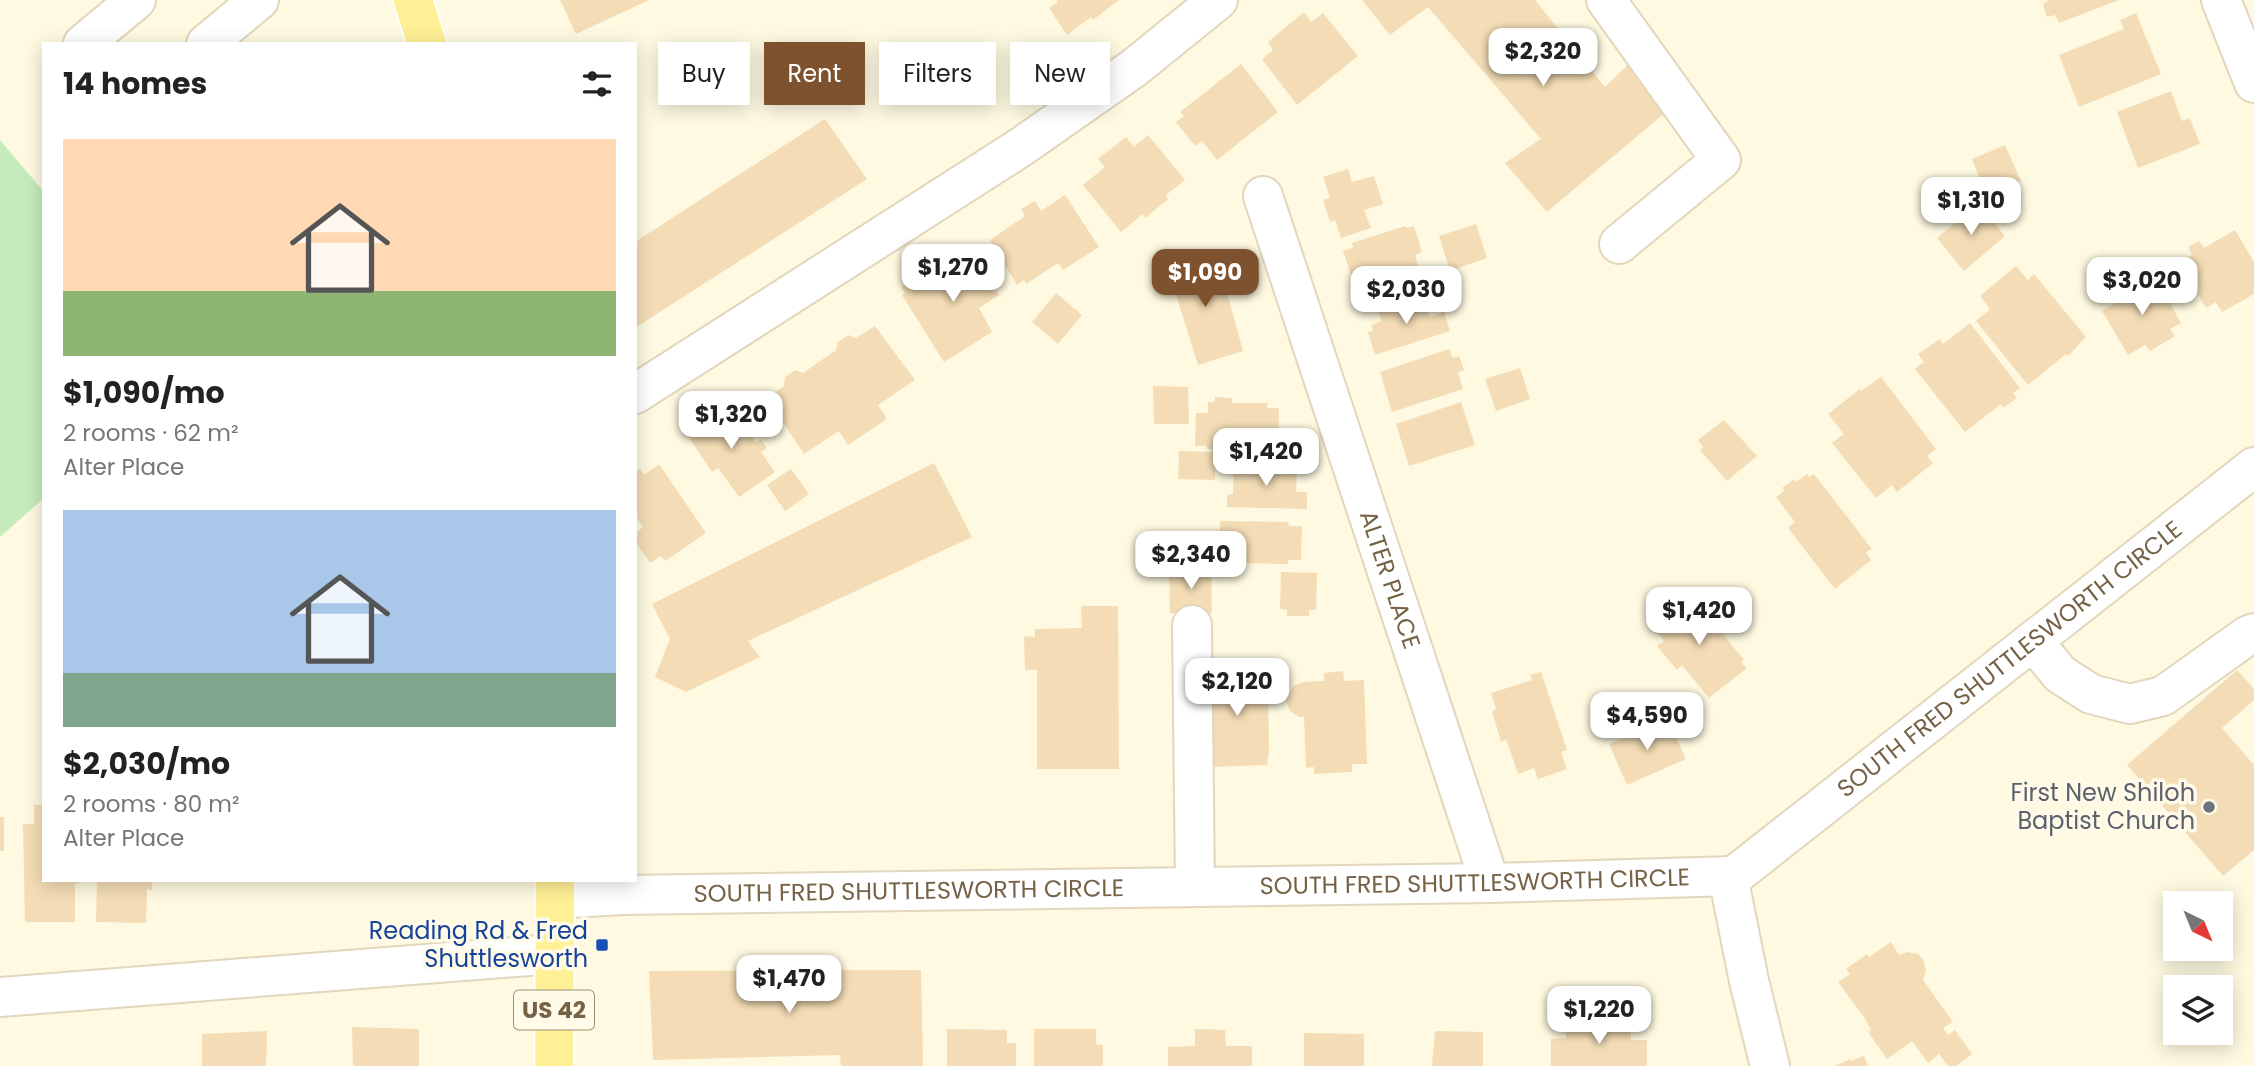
<!DOCTYPE html>
<html lang="en">
<head>
<meta charset="utf-8">
<style>
  :root { --surface:#fff; --page:#f2f2f2; --text:#222; --muted:#767676; --accent:#7e522e }
  body { margin:0; font-family:Poppins,sans-serif; background:var(--page); color:var(--text); height:100vh; display:flex; flex-direction:column; font-size:26px; white-space:nowrap }
  * { box-sizing:border-box; margin:0 }
  p { font-size:23px; color:var(--muted) }
  .icon { flex:none; width:38px; height:38px; fill:none; stroke:currentColor; stroke-width:2; stroke-linecap:round; stroke-linejoin:round }
  .map { position:relative; flex:1; overflow:hidden }
  .details { position:absolute; left:42px; top:42px; width:595px; height:840px; display:flex; flex-direction:column; background:var(--surface); border-radius:0px; box-shadow:0 4px 18px #0003 }
  .details>* { flex:none }
  .top-card { position:absolute; left:658px; top:42px; width:665px; height:63px; display:flex; gap:14px }
  .needle { width:46px; rotate:137deg }
  .fabs { position:absolute; left:2163px; top:891px; display:grid; gap:14px }
  .fabs a { display:grid; place-items:center; width:70px; height:70px; border-radius:0px; background:var(--surface); box-shadow:0 4px 18px #0003; font-size:35px }
  .price { position:absolute; translate:-50% -60px; padding:0 16px; border-radius:14px; background:#fff; color:#222; font-size:23px; line-height:46px; filter:drop-shadow(0 2px 4px #0008) }
  .price::after { content:''; position:absolute; left:50%; top:42px; width:21px; height:16px; margin-left:-10px; background:inherit; clip-path:polygon(0 0,100% 0,50% 100%) }
  .price.active { background:var(--accent); color:#fff }
  ul { padding:0; list-style:none }
  li { display:grid; align-content:center; gap:14px; height:371px; padding:0 21px }
  li span { display:grid; place-items:center; height:217px; border-radius:0px; color:#555 }
  li>.icon { margin-inline-start:auto }
  span .icon { width:126px; height:126px; fill:#fffc; stroke-width:1 }
  li b { font-size:30px }
  h2 { display:flex; justify-content:space-between; align-items:center; height:84px; padding:0 21px; font-size:30px }
  .pill { padding:0 24px; border-radius:0px; background:var(--surface); box-shadow:0 4px 18px #0003; font-size:24px; line-height:63px }
  .pill.active { background:var(--accent); color:#fff }
  .map>svg:first-child { display:block }
  .green { fill:#c6ecbe }
  .building { fill:#f4ddb6 }
  .lines { fill:none; stroke-linecap:round; stroke-linejoin:round }
  .minor-casing { stroke:#e2d6bc; stroke-width:42 }
  .major-casing { stroke:#fff; stroke-width:42 }
  .minor { stroke:#fff; stroke-width:38 }
  .major { stroke:#fff096; stroke-width:38 }
  .worship-dot { fill:#6b7280; stroke:#fffbe8; stroke-width:2.5 }
  .transit-dot { fill:#1a4fb4; stroke:#fffbe8; stroke-width:2.5 }
  .labels { text-anchor:middle; stroke-width:7; stroke-linejoin:round; paint-order:stroke }
  .shield { fill:#fffbe8; stroke:#9f9077; stroke-width:2 }
  .shield-label { font-size:23px; font-weight:bold; fill:#766246 }
  .street-label { font-size:24px; fill:#766246; stroke:#fffbe8 }
  .worship-label { font-size:24px; fill:#5b616d; stroke:#fffbe8; text-anchor:end }
  .transit-label { font-size:24px; fill:#164399; stroke:#fffbe8; text-anchor:end }
</style>
</head>
<body>
<div class="map">
<svg width="2254" height="1066" viewBox="0 0 2254 1066">
  <rect width="100%" height="100%" fill="#fef9e0"/>
  <path class="green" d="M 0,140 L 44,192 L 44,498 L 0,537 Z"/>
  <path class="building" d="M 560,0 L 649,0 L 576,34 Z
    M 1057,0 L 1119,0 L 1093,20 L 1091,17 L 1067,35 L 1049,8 L 1058,2 Z
    M 1362,0 L 1535,0 L 1605,87 L 1632,61 L 1672,107 L 1547,212 L 1505,163 L 1541,139 L 1428,7 L 1390,35 Z
    M 2049,0 L 2119,0 L 2059,23 L 2055,15 L 2047,17 L 2043,4 Z
    M 1304,12 L 1311,22 L 1323,13 L 1358,56 L 1297,105 L 1262,59 L 1273,50 L 1268,42 Z
    M 2136,13 L 2161,74 L 2079,107 L 2059,55 L 2124,29 L 2120,20 Z
    M 1241,64 L 1278,112 L 1217,160 L 1202,141 L 1195,146 L 1176,122 L 1184,116 L 1180,112 Z
    M 2171,91 L 2182,121 L 2190,118 L 2200,144 L 2138,168 L 2117,112 Z
    M 825,119 L 867,179 L 635,328 L 635,242 Z
    M 1148,135 L 1185,180 L 1166,195 L 1168,199 L 1145,218 L 1143,214 L 1121,232 L 1083,185 L 1105,167 L 1098,159 L 1126,137 L 1134,147 Z
    M 2005,145 L 2021,181 L 1987,196 L 1972,159 Z
    M 1348,169 L 1352,182 L 1374,176 L 1383,204 L 1364,210 L 1371,228 L 1341,238 L 1335,220 L 1330,222 L 1323,200 L 1330,198 L 1323,177 Z
    M 1065,195 L 1099,247 L 1063,270 L 1058,263 L 1026,284 L 1024,280 L 1017,285 L 990,240 L 1025,216 L 1021,209 L 1035,201 L 1041,211 Z
    M 1978,204 L 2005,236 L 1964,271 L 1937,238 Z
    M 1476,224 L 1487,258 L 1450,271 L 1439,236 Z
    M 1405,226 L 1406,228 L 1414,226 L 1422,252 L 1415,255 L 1420,274 L 1371,290 L 1369,283 L 1355,287 L 1343,251 L 1353,248 L 1352,243 Z
    M 2235,230 L 2254,262 L 2254,294 L 2222,312 L 2216,302 L 2206,308 L 2179,262 L 2192,255 L 2188,247 L 2199,241 L 2204,248 Z
    M 966,244 L 999,295 L 979,308 L 992,332 L 944,362 L 902,295 L 905,293 L 901,287 L 915,278 L 920,285 L 956,262 L 951,253 Z
    M 1212,253 L 1223,291 L 1226,289 L 1243,351 L 1198,365 L 1167,266 Z
    M 2016,266 L 2028,280 L 2034,274 L 2086,337 L 2068,356 L 2066,354 L 2028,385 L 1976,321 L 1990,309 L 1980,296 Z
    M 2157,279 L 2181,323 L 2170,329 L 2175,336 L 2150,351 L 2145,345 L 2128,355 L 2102,311 L 2117,302 L 2113,295 L 2129,285 L 2134,293 Z
    M 1056,293 L 1082,315 L 1058,344 L 1032,322 Z
    M 1423,296 L 1430,317 L 1444,312 L 1450,331 L 1375,355 L 1368,332 L 1373,331 L 1371,325 L 1382,321 L 1378,311 Z
    M 1970,323 L 2020,388 L 2013,393 L 2017,398 L 2003,408 L 2001,404 L 1965,432 L 1915,369 L 1924,362 L 1918,354 L 1940,339 L 1943,344 Z
    M 875,326 L 915,380 L 878,405 L 887,419 L 848,445 L 839,431 L 804,454 L 767,398 L 784,386 L 785,377 L 796,370 L 803,373 L 836,350 L 838,342 L 848,335 L 856,338 Z
    M 1449,349 L 1453,358 L 1459,356 L 1464,370 L 1458,372 L 1463,389 L 1392,412 L 1380,372 Z
    M 1520,368 L 1530,399 L 1496,411 L 1485,379 Z
    M 1881,377 L 1936,449 L 1927,456 L 1933,463 L 1897,492 L 1892,485 L 1876,498 L 1832,443 L 1844,434 L 1828,414 L 1860,389 L 1861,391 Z
    M 1153,386 L 1188,387 L 1189,424 L 1154,424 Z
    M 1215,397 L 1232,398 L 1232,403 L 1268,403 L 1267,408 L 1279,408 L 1278,443 L 1267,442 L 1267,451 L 1207,449 L 1207,446 L 1195,446 L 1196,413 L 1208,413 L 1208,402 L 1215,402 Z
    M 1461,402 L 1475,445 L 1409,466 L 1396,424 Z
    M 732,407 L 756,443 L 761,439 L 767,448 L 761,452 L 775,472 L 739,497 L 718,468 L 712,472 L 685,432 L 714,413 L 716,417 Z
    M 1724,420 L 1757,456 L 1727,481 L 1700,450 L 1703,447 L 1698,440 Z
    M 1179,451 L 1216,452 L 1215,480 L 1178,479 Z
    M 934,463 L 972,537 L 748,641 L 760,657 L 686,692 L 655,677 L 670,639 L 652,604 Z
    M 659,464 L 706,533 L 665,561 L 661,556 L 650,563 L 635,541 L 635,534 L 643,527 L 635,515 L 635,472 L 640,469 L 644,475 Z
    M 1234,466 L 1297,466 L 1296,492 L 1307,492 L 1307,509 L 1227,507 L 1227,495 L 1233,494 Z
    M 791,469 L 809,494 L 785,511 L 767,485 Z
    M 1807,474 L 1809,477 L 1814,474 L 1872,549 L 1866,552 L 1871,560 L 1835,589 L 1788,528 L 1795,522 L 1776,497 L 1785,490 L 1782,488 L 1794,479 L 1796,482 Z
    M 1220,521 L 1288,522 L 1289,526 L 1302,526 L 1301,560 L 1288,560 L 1288,564 L 1235,563 L 1236,560 L 1215,561 L 1216,549 L 1220,549 Z
    M 1211,568 L 1212,613 L 1170,613 L 1169,569 Z
    M 1281,572 L 1317,573 L 1316,610 L 1309,610 L 1309,616 L 1287,616 L 1287,610 L 1280,609 Z
    M 1691,595 L 1744,660 L 1741,662 L 1747,668 L 1709,698 L 1682,665 L 1677,670 L 1657,646 L 1664,641 L 1652,626 Z
    M 1081,606 L 1118,606 L 1119,769 L 1037,769 L 1037,670 L 1025,670 L 1024,636 L 1035,637 L 1035,629 L 1082,628 Z
    M 1247,667 L 1247,673 L 1268,674 L 1269,755 L 1268,755 L 1267,765 L 1209,767 L 1203,675 L 1224,674 L 1224,668 Z
    M 2237,670 L 2254,689 L 2254,700 L 2222,728 L 2254,765 L 2254,850 L 2223,876 L 2127,765 Z
    M 1343,671 L 1344,681 L 1364,680 L 1367,764 L 1352,764 L 1352,772 L 1314,774 L 1314,767 L 1306,768 L 1304,717 L 1299,717 L 1290,711 L 1286,701 L 1293,686 L 1304,682 L 1324,681 L 1324,673 Z
    M 1541,672 L 1567,750 L 1561,752 L 1567,769 L 1538,779 L 1534,768 L 1518,774 L 1506,739 L 1501,742 L 1492,711 L 1496,709 L 1491,693 L 1532,680 L 1530,675 Z
    M 1668,719 L 1686,759 L 1627,785 L 1609,744 Z
    M 34,805 L 44,805 L 44,880 L 79,880 L 80,883 L 75,884 L 75,922 L 25,922 L 23,824 L 34,824 Z
    M 0,817 L 4,817 L 4,851 L 0,851 Z
    M 97,880 L 152,880 L 152,890 L 147,889 L 146,923 L 96,922 Z
    M 1891,942 L 1899,955 L 1908,952 L 1918,954 L 1924,961 L 1926,971 L 1923,980 L 1953,1022 L 1943,1028 L 1948,1035 L 1955,1030 L 1972,1054 L 1956,1066 L 1948,1066 L 1939,1054 L 1928,1063 L 1912,1041 L 1887,1059 L 1868,1032 L 1871,1030 L 1864,1017 L 1838,982 L 1850,974 L 1846,969 L 1867,954 L 1869,957 Z
    M 921,970 L 923,1066 L 841,1066 L 840,1055 L 653,1060 L 649,971 Z
    M 1630,1022 L 1631,1040 L 1647,1040 L 1647,1066 L 1551,1066 L 1551,1039 L 1566,1038 L 1565,1024 Z
    M 352,1027 L 419,1029 L 419,1066 L 353,1066 Z
    M 947,1029 L 1007,1030 L 1007,1043 L 1016,1043 L 1016,1066 L 947,1066 Z
    M 1034,1029 L 1096,1029 L 1096,1044 L 1103,1045 L 1103,1066 L 1034,1066 Z
    M 1195,1029 L 1225,1030 L 1226,1046 L 1252,1046 L 1252,1066 L 1168,1066 L 1168,1047 L 1195,1046 Z
    M 267,1031 L 266,1066 L 202,1066 L 202,1034 Z
    M 1435,1031 L 1483,1032 L 1483,1066 L 1432,1066 Z
    M 1304,1033 L 1364,1034 L 1364,1066 L 1304,1066 Z
    M 1864,1056 L 1868,1066 L 1834,1066 L 1851,1059 L 1851,1061 Z"/>
  <g class="lines">
    <g class="minor-casing">
      <g id="minor">
        <path d="M 1606,0 L 1721,160 L 1619,244"/>
        <path d="M 2221,0 L 2254,83"/>
        <path d="M 83,44 L 136,0"/>
        <path d="M 206,44 L 259,0"/>
        <path id="s1" d="M 1263,196 L 1490,883"/>
        <path d="M 635,394 L 1021,147 L 1134,68 L 1218,0"/>
        <path d="M 1192,625 L 1195,887"/>
        <path d="M 2033,641 L 2060,674 L 2091,694 L 2130,704 L 2163,696 L 2247,636 L 2254,633"/>
        <path d="M 1728,876 L 1749,981 L 1770,1066"/>
        <path id="s2" d="M 555,899 L 622,895 L 1490,883 L 1734,876 L 2254,467"/>
        <path d="M 0,997 L 554,954"/>
      </g>
    </g>
    <g class="major-casing">
      <path id="major" d="M 413,0 L 427,44
        M 554,1066 L 555,880"/>
    </g>
    <use href="#minor" class="minor"/>
    <use href="#major" class="major"/>
  </g>
  <circle class="worship-dot" cx="2209" cy="807" r="7"/>
  <rect class="transit-dot" x="595" y="938" width="14" height="14" rx="3.5"/>
  <g class="labels">
    <rect class="shield" x="514" y="990.5" width="80" height="39" rx="5"/>
    <g class="shield-label">
      <text x="554" y="1018">US 42</text>
    </g>
    <g class="street-label">
      <text dy="8" stroke="none"><textPath href="#s1" startOffset="404">ALTER PLACE</textPath></text>
      <text dy="8" stroke="none"><textPath href="#s2" startOffset="1530">SOUTH FRED SHUTTLESWORTH CIRCLE</textPath></text>
      <text dy="8" stroke="none"><textPath href="#s2" startOffset="920">SOUTH FRED SHUTTLESWORTH CIRCLE</textPath></text>
      <text dy="8" stroke="none"><textPath href="#s2" startOffset="354">SOUTH FRED SHUTTLESWORTH CIRCLE</textPath></text>
    </g>
    <g class="worship-label">
      <text x="2195" y="801">First New Shiloh<tspan x="2195" dy="28">Baptist Church</tspan></text>
    </g>
    <g class="transit-label">
      <text x="588" y="939">Reading Rd &amp; Fred<tspan x="588" dy="28">Shuttlesworth</tspan></text>
    </g>
  </g>
</svg>
<div class="fabs">
<a><svg class="needle" viewBox="-14 -14 28 28"><path d="M0-13l5 13h-10z" fill="#e53935"/><path d="M0 13l5-13h-10z" fill="#767676"/></svg></a>
<a><svg class="icon" aria-label="layers" viewBox="0 0 24 24"><path d="M12 4l9 5-9 5-9-5zM3 14l9 5 9-5"/></svg></a>
</div>
<b class="price" style="left:1543px;top:88px">$2,320</b>
<b class="price" style="left:1971px;top:237px">$1,310</b>
<b class="price" style="left:953px;top:304px">$1,270</b>
<b class="price active" style="left:1205px;top:309px">$1,090</b>
<b class="price" style="left:2142px;top:317px">$3,020</b>
<b class="price" style="left:1406px;top:326px">$2,030</b>
<b class="price" style="left:731px;top:451px">$1,320</b>
<b class="price" style="left:1266px;top:488px">$1,420</b>
<b class="price" style="left:1191px;top:591px">$2,340</b>
<b class="price" style="left:1699px;top:647px">$1,420</b>
<b class="price" style="left:1237px;top:718px">$2,120</b>
<b class="price" style="left:1647px;top:752px">$4,590</b>
<b class="price" style="left:789px;top:1015px">$1,470</b>
<b class="price" style="left:1599px;top:1046px">$1,220</b>
<div class="top-card">
<a class="pill">Buy</a>
<a class="pill active">Rent</a>
<a class="pill">Filters</a>
<a class="pill">New</a>
</div>
<section class="details">
<h2>14 homes<svg class="icon" aria-label="filters" viewBox="0 0 24 24"><path d="M4 7h16M4 17h16"/><circle cx="9" cy="7" r="2"/><circle cx="15" cy="17" r="2"/></svg></h2>
<ul>
<li><span style="background:linear-gradient(#ffd9b3 70%,#8fb573 0)"><svg class="icon" aria-label="home" viewBox="0 0 24 24"><path d="M3 11l9-7 9 7M6 9v11h12V9"/></svg></span><div><b>$1,090/mo</b><p>2 rooms · 62 m²</p><p>Alter Place</p></div></li>
<li><span style="background:linear-gradient(#a9c7e8 75%,#7fa58c 0)"><svg class="icon" aria-label="home" viewBox="0 0 24 24"><path d="M3 11l9-7 9 7M6 9v11h12V9"/></svg></span><div><b>$2,030/mo</b><p>2 rooms · 80 m²</p><p>Alter Place</p></div></li>
</ul>
</section>
</div>
</body>
</html>
